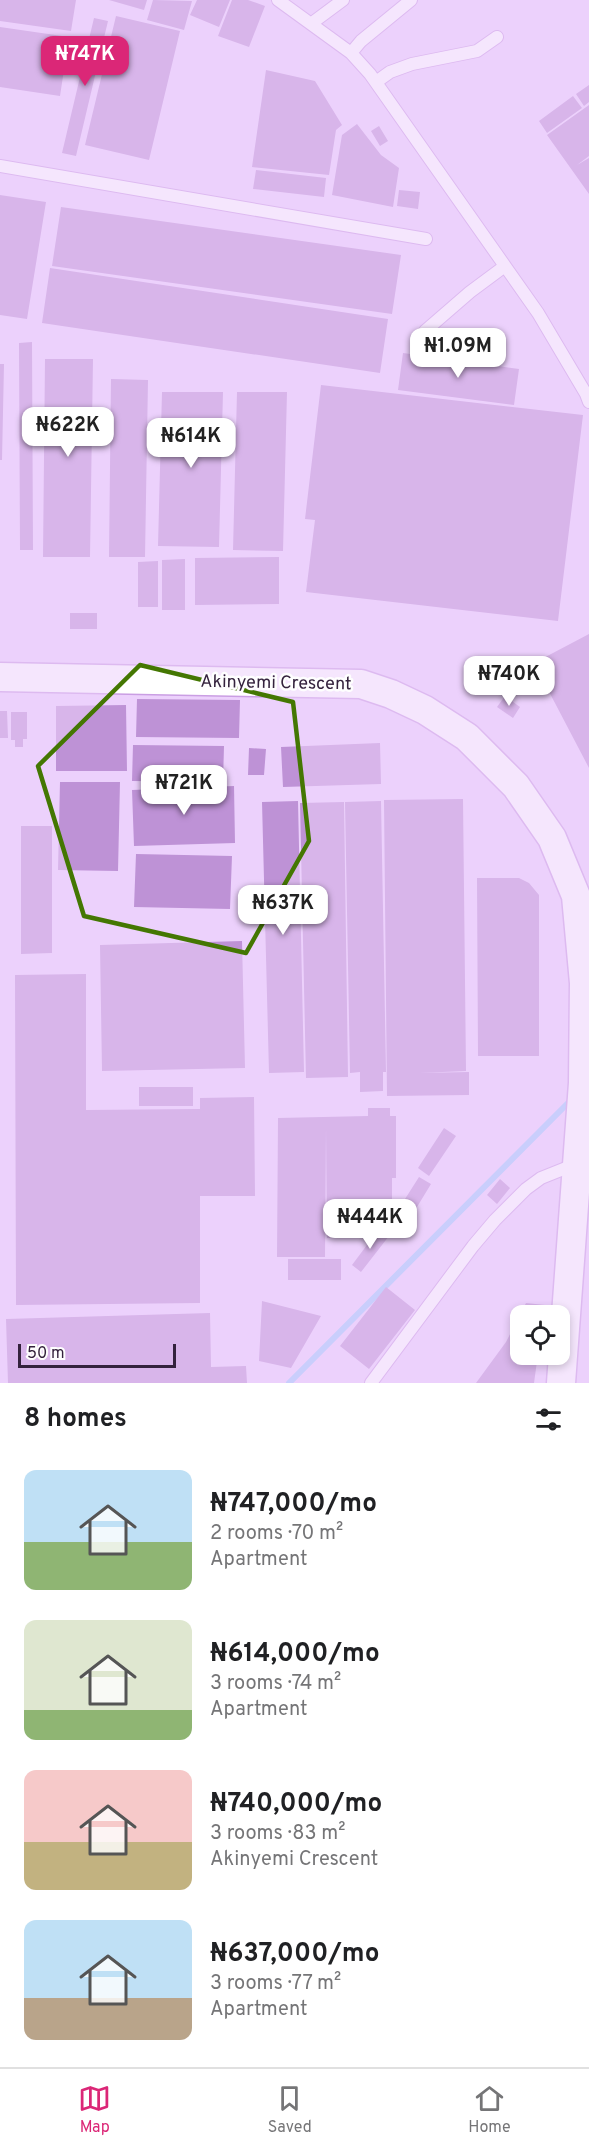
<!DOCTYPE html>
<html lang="en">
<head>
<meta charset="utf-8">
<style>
  :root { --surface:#fff; --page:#f6f6f6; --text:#202124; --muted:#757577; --line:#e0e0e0; --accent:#db2777 }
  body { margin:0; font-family:Overpass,sans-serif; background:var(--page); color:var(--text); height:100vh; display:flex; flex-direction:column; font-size:22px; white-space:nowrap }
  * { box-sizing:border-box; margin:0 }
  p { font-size:20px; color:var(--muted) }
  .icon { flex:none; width:33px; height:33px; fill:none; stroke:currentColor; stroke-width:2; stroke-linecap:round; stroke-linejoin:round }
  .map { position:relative; height:1383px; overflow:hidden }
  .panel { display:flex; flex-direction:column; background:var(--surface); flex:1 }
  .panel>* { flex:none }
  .buttons { position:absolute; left:510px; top:1305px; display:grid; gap:12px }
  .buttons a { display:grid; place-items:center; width:60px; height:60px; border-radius:12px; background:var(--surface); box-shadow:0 3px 9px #0003; font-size:30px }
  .scale { position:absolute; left:18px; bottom:15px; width:158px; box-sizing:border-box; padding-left:6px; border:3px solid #34223d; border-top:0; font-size:16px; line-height:21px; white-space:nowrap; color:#34223d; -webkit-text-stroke:4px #fefefe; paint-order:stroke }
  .price { position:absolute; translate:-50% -51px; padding:0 14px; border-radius:12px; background:#fff; color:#222; font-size:20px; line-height:39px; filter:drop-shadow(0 2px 3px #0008) }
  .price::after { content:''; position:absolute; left:50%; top:36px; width:18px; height:14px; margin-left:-9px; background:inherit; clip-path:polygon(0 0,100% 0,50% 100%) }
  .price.on { background:var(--accent); color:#fff }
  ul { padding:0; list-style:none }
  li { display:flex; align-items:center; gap:18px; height:150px; padding:0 24px }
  li span { display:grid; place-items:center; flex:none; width:168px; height:120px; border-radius:12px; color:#555 }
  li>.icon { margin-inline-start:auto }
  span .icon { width:72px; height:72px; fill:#fffc; stroke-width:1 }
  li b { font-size:26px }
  h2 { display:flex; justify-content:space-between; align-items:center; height:72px; padding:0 24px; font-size:26px }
  .dock { display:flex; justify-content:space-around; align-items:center; height:84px; border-top:2px solid var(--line); background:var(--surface); font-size:16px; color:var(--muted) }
  .dock a { display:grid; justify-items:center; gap:3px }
  .dock .on { color:var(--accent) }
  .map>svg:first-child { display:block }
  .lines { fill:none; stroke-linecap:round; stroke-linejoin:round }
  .stream { stroke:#9dc9fc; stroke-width:6 }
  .building { fill:#be92d6 }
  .service-casing { stroke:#ca9ee3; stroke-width:14 }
  .tertiary-casing { stroke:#ca9ee3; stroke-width:31 }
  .service { stroke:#fff; stroke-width:12 }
  .tertiary { stroke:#fff; stroke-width:28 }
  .marked { fill:none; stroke:#447702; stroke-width:4.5; stroke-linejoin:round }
  .labels { text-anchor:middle; stroke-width:5; stroke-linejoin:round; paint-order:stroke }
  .street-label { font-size:18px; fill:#34223d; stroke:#fefefe }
</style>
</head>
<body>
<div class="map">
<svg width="589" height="1383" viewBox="0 0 589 1383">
  <rect width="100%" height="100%" fill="#ecd1fc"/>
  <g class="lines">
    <path class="stream" d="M 289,1383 L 573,1098"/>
  </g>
  <path class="building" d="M 0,0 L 76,0 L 71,31 L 0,21 Z
    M 109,0 L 147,0 L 144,10 Z
    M 153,0 L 192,1 L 184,30 L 147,20 Z
    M 197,0 L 230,0 L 219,27 L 190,15 Z
    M 232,0 L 248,0 L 265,6 L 249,47 L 218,36 Z
    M 116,16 L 180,31 L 149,160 L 85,145 Z
    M 94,18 L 108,21 L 76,156 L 62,153 Z
    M 0,27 L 69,37 L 60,96 L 0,87 Z
    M 266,70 L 315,81 L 342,125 L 336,130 L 329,175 L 252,167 Z
    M 589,85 L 589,102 L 584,106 L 576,94 Z
    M 573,96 L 582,108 L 547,133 L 539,121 Z
    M 589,105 L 589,156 L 577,165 L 589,158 L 589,194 L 547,135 Z
    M 357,124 L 381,155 L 399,168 L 393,207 L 332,195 L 342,135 Z
    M 379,126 L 388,141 L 380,146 L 371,131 Z
    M 256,170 L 326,178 L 324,197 L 253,189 Z
    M 399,190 L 420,192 L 418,209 L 397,206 Z
    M 0,195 L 46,202 L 27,319 L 0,315 Z
    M 61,207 L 401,255 L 392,314 L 52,266 Z
    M 50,268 L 388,319 L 380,373 L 42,323 Z
    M 32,342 L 33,550 L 20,550 L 19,343 Z
    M 403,353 L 519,369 L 514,405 L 398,390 Z
    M 45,359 L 93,359 L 90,557 L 43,557 Z
    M 0,364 L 4,364 L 2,460 L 0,460 Z
    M 111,379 L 148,380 L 145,557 L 109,557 Z
    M 321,385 L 583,415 L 558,621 L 306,592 L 315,520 L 305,519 Z
    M 162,392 L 223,392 L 219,547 L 158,546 Z
    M 237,392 L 287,392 L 283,551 L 233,550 Z
    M 279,557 L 279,604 L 195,605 L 195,558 Z
    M 185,559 L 185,610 L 162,610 L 162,560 Z
    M 158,561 L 158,607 L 138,607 L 138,562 Z
    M 70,613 L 97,613 L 97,629 L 70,629 Z
    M 589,634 L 589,768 L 534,663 Z
    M 505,696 L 520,707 L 513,718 L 497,707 Z
    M 137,699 L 240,700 L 239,738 L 136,737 Z
    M 126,705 L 127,771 L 56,771 L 56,706 Z
    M 0,711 L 7,711 L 8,738 L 0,738 Z
    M 11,712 L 27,712 L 27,739 L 23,739 L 23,747 L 15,747 L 15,740 L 11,740 Z
    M 380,743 L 381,784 L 283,787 L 281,747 Z
    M 133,745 L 224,746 L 223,782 L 132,781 Z
    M 249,748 L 266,749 L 264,775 L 248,775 Z
    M 60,782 L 120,782 L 118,871 L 58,870 Z
    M 234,786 L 235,843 L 134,846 L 132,790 Z
    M 463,799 L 466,1071 L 419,1073 L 469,1072 L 469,1095 L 387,1096 L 384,800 Z
    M 298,801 L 304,1072 L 269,1073 L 262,802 Z
    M 381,801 L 386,1072 L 383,1072 L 383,1091 L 360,1092 L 360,1072 L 350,1073 L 345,802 Z
    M 344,802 L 348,1077 L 306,1078 L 300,803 Z
    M 21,826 L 52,826 L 52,953 L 21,954 Z
    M 136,854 L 232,856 L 230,909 L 134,907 Z
    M 477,878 L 519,878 L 529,883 L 539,895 L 539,1056 L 478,1056 Z
    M 242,941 L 245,1068 L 102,1071 L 100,945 Z
    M 86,974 L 86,1110 L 200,1109 L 200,1098 L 254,1097 L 255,1196 L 200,1196 L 200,1303 L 16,1305 L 15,975 Z
    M 139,1087 L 193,1087 L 193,1106 L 139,1106 Z
    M 368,1108 L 390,1108 L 390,1116 L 396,1116 L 396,1178 L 392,1178 L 392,1216 L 371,1216 L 371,1238 L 327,1238 L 326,1128 L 325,1257 L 277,1257 L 278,1118 L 368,1116 Z
    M 444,1128 L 456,1136 L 429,1176 L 418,1168 Z
    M 419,1177 L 431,1184 L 417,1207 L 405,1199 Z
    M 500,1179 L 510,1188 L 497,1204 L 487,1195 Z
    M 379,1229 L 389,1236 L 361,1272 L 352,1265 Z
    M 288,1259 L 341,1259 L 341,1280 L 288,1280 Z
    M 386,1287 L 415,1310 L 369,1369 L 340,1346 Z
    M 262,1301 L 321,1316 L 291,1368 L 259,1361 Z
    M 526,1303 L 545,1305 L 543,1316 L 520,1316 L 520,1354 L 538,1354 L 534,1383 L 476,1383 L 506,1342 Z
    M 210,1313 L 211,1367 L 246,1366 L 247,1383 L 8,1383 L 6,1319 Z"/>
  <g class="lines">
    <g class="service-casing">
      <path id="service" d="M 278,0 L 351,53 L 370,74 L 538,313 L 586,394 L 589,402
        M 312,23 L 343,0
        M 351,53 L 361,41 L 411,0
        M 376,82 L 390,72 L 412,64 L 477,51 L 497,37
        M 0,166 L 426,239
        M 425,331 L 470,292 L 505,266
        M 371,1383 L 473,1246 L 495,1220 L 526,1189 L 541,1178 L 576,1164"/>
    </g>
    <g class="tertiary-casing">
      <path id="tertiary" d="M 0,677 L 361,684 L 391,694 L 425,710 L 467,737 L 516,786 L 552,838 L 576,896 L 584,983 L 583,1083 L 561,1383"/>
    </g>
    <use href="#service" class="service"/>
    <use href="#tertiary" class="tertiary"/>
  </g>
  <path d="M0 0H589V1383H0ZM 140,665 L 293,702 L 309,841 L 246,953 L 84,916 L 38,766 Z" fill="#ecd1fc" fill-opacity=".55" fill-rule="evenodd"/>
  <path class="marked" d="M 140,665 L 293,702 L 309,841 L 246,953 L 84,916 L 38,766 Z"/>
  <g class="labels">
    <g class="street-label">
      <text transform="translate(276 682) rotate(1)" y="6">Akinyemi Crescent</text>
    </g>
  </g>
</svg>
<div class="buttons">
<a><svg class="icon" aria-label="locate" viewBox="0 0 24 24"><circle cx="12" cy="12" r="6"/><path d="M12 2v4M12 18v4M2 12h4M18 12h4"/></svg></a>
</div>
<div class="scale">50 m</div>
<b class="price on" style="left:85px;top:87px">₦747K</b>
<b class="price" style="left:458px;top:379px">₦1.09M</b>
<b class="price" style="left:68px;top:458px">₦622K</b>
<b class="price" style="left:191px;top:469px">₦614K</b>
<b class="price" style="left:509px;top:707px">₦740K</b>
<b class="price" style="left:184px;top:816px">₦721K</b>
<b class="price" style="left:283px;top:936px">₦637K</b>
<b class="price" style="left:370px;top:1250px">₦444K</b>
</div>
<section class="panel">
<h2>8 homes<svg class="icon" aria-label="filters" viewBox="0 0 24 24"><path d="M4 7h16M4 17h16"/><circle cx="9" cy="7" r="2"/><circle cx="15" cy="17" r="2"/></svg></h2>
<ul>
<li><span style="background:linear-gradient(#bfe0f5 60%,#8fb573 0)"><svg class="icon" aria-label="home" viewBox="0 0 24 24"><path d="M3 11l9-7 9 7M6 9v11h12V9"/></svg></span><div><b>₦747,000/mo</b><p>2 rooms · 70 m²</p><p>Apartment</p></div></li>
<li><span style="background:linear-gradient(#dfe7d0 75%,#8fb573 0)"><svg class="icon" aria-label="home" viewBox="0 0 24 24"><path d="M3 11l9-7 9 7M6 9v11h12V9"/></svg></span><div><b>₦614,000/mo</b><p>3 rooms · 74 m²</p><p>Apartment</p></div></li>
<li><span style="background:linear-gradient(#f6c9c9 60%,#c2b280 0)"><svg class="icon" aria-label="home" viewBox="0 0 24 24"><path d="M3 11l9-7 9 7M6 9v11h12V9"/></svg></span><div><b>₦740,000/mo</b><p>3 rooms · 83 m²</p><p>Akinyemi Crescent</p></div></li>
<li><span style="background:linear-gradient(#bfe0f5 65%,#b9a48a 0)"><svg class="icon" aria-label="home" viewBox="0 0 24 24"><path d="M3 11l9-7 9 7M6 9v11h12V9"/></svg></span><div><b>₦637,000/mo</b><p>3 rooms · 77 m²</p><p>Apartment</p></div></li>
</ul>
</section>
<nav class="dock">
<a class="on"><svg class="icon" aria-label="map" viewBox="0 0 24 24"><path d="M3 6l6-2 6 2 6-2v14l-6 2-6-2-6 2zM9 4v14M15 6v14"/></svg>Map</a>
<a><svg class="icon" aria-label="saved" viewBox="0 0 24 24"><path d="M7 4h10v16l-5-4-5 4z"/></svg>Saved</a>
<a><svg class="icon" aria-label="home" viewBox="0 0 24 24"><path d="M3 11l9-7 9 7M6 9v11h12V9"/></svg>Home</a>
</nav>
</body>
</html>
